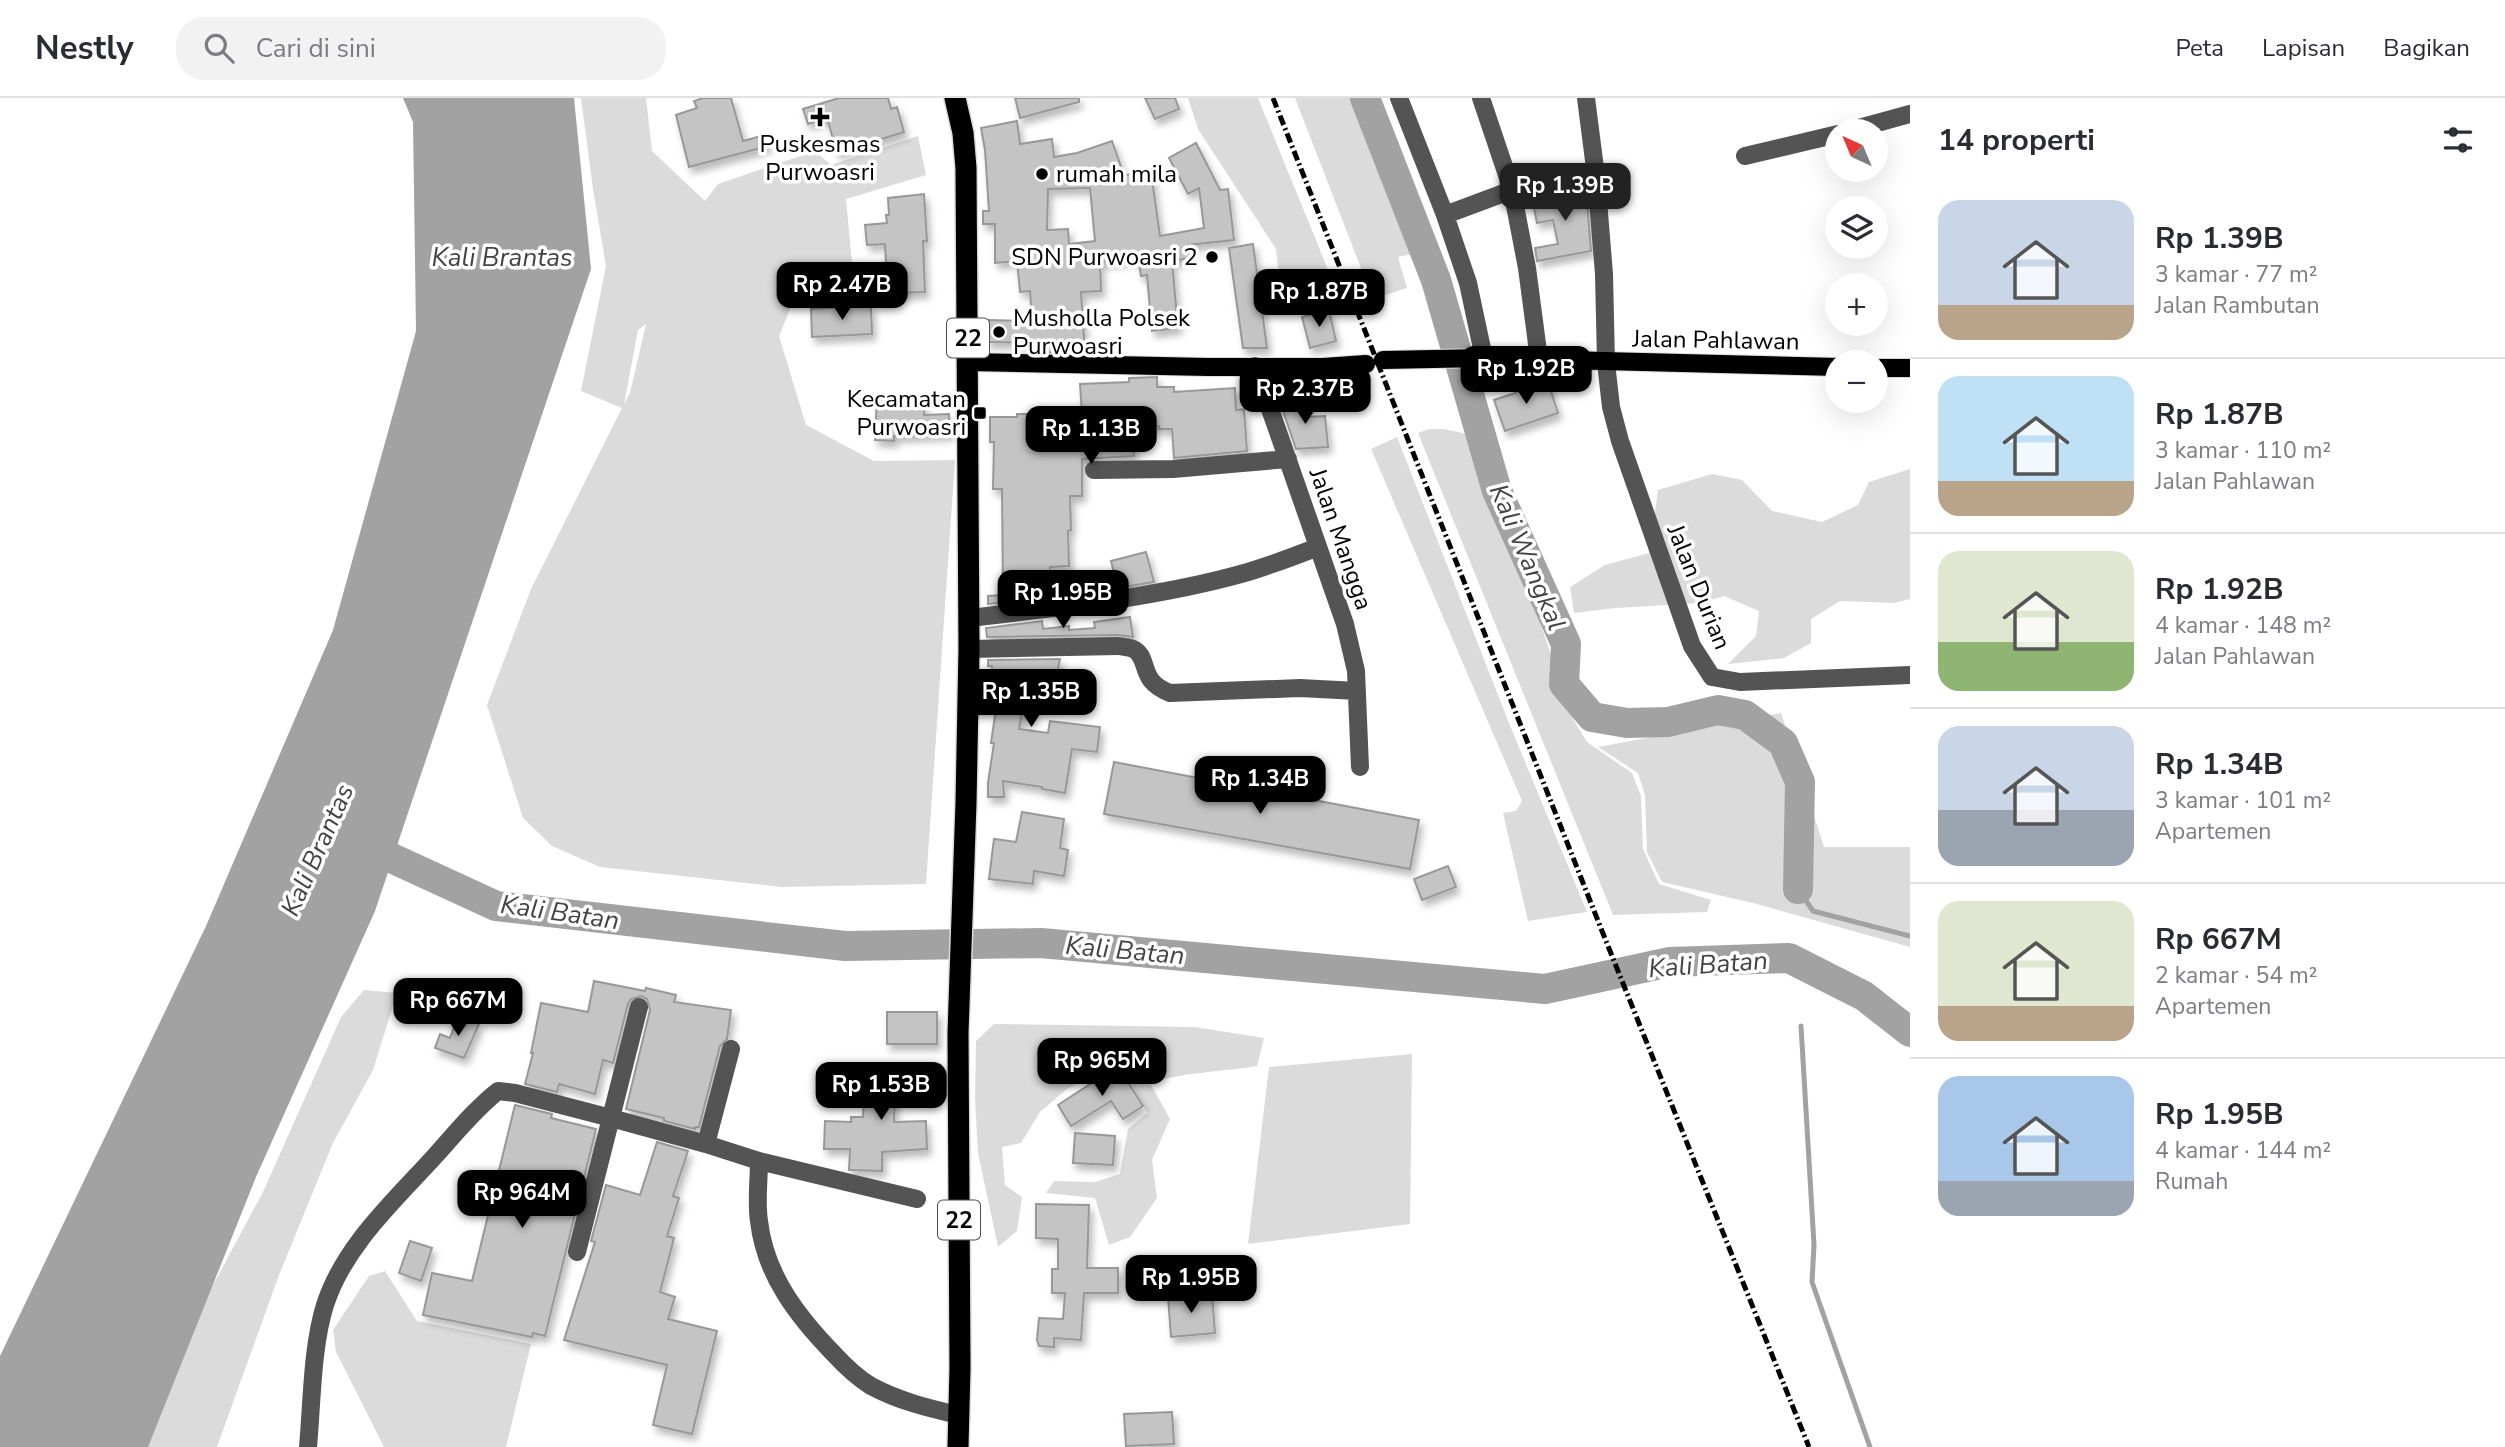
<!DOCTYPE html>
<html lang="id">
<head>
<meta charset="utf-8">
<style>
  :root { --surface:#fff; --page:#f2f2f3; --text:#2b2b33; --muted:#7c7c81; --line:#e1e1e2; --accent:#000 }
  body { margin:0; font-family:"Nunito Sans",sans-serif; background:var(--page); color:var(--text); height:100vh; display:flex; flex-direction:column; font-size:26px; white-space:nowrap }
  * { box-sizing:border-box; margin:0 }
  p { font-size:23px; color:var(--muted) }
  .icon { flex:none; width:38px; height:38px; fill:none; stroke:currentColor; stroke-width:2; stroke-linecap:round; stroke-linejoin:round }
  .map { position:relative; flex:1; overflow:hidden }
  .side { display:flex; flex-direction:column; background:var(--surface); width:595px }
  .side>* { flex:none }
  .needle { width:46px; rotate:316deg }
  .controls { position:absolute; left:1825px; top:21px; display:grid; gap:14px }
  .controls a { display:grid; place-items:center; width:63px; height:63px; border-radius:50%; background:var(--surface); box-shadow:0 7px 28px #0002; font-size:35px }
  .price { position:absolute; translate:-50% -60px; padding:0 16px; border-radius:14px; background:var(--accent); color:#fff; font-size:23px; line-height:46px; filter:drop-shadow(0 2px 4px #0008) }
  .price::after { content:''; position:absolute; left:50%; top:42px; width:21px; height:16px; margin-left:-10px; background:inherit; clip-path:polygon(0 0,100% 0,50% 100%) }
  .price.selected { background:#222; color:#fff }
  ul { padding:0; list-style:none }
  li { display:flex; align-items:center; gap:21px; height:175px; padding:0 28px }
  li+li { border-top:2px solid var(--line) }
  li span { display:grid; place-items:center; flex:none; width:196px; height:140px; border-radius:21px; color:#555 }
  li>.icon { margin-inline-start:auto }
  span .icon { width:84px; height:84px; fill:#fffc; stroke-width:1 }
  li b { font-size:30px }
  h2 { display:flex; justify-content:space-between; align-items:center; height:84px; padding:0 28px; font-size:30px }
  header { display:flex; align-items:center; gap:42px; box-sizing:border-box; height:98px; padding:0 35px; background:var(--surface); border-bottom:2px solid var(--line) }
  header strong { font-size:33px }
  nav { display:flex; gap:38px; margin-inline-start:auto; font-size:24px }
  .search { width:490px; height:63px; background:var(--page); display:flex; align-items:center; gap:18px; box-sizing:border-box; padding:0 24px; border-radius:28px; color:var(--muted); font-size:26px }
  main { display:flex; flex:1; min-height:0 }
  .map>svg:first-child { display:block }
  .green { fill:#dbdbdb; fill-rule:evenodd }
  .water { fill:#a2a2a2 }
  .lines { fill:none; stroke-linecap:round; stroke-linejoin:round }
  .stream { stroke:#a2a2a2; stroke-width:5 }
  .river { stroke:#a2a2a2; stroke-width:30 }
  .building { fill:#c4c4c4; stroke:#989898; stroke-width:2; fill-rule:evenodd; filter:url(#shadow) }
  .major-casing { stroke:#dbdbdb; stroke-width:20 }
  .highway-casing { stroke:#dbdbdb; stroke-width:24 }
  .minor { stroke:#545454; stroke-width:18 }
  .major { stroke:#000; stroke-width:18 }
  .highway { stroke:#000; stroke-width:21 }
  .rail { stroke:#000; stroke-width:5; stroke-dasharray:10 3.5 2 3.5; stroke-linecap:butt }
  .poi-dot { fill:#000; stroke:#fff; stroke-width:2.5 }
  .labels { text-anchor:middle; stroke-width:7; stroke-linejoin:round; paint-order:stroke }
  .shield { fill:#fff; stroke:#4c4c4c; stroke-width:2 }
  .shield-label { font-size:23px; font-weight:bold; fill:#000 }
  .poi-label { font-size:24px; fill:#000; stroke:#fff; text-anchor:start }
  .street-label { font-size:24px; fill:#000; stroke:#fff }
  .water-label { font-size:26px; font-style:italic; fill:#434343; stroke:#fff }
</style>
</head>
<body>
<header>
<strong>Nestly</strong>
<div class="search"><svg class="icon" aria-label="search" viewBox="0 0 24 24"><circle cx="10" cy="10" r="6"/><path d="M15 15l6 6"/></svg>Cari di sini</div>
<nav><a>Peta</a><a>Lapisan</a><a>Bagikan</a></nav>
</header>
<main>
<div class="map">
<svg width="1910" height="1349" viewBox="0 0 1910 1349">
  <defs>
    <filter id="shadow"><feDropShadow dx="3.5" dy="6" stdDeviation="3.5" flood-color="#0004"/></filter>
  </defs>
  <rect width="100%" height="100%" fill="#fff"/>
  <path class="green" d="M 581,0 L 646,0 L 652,53 L 705,103 L 718,86 L 815,53 L 831,67 L 918,38 L 926,77 L 846,101 L 853,176 L 806,172 L 779,238 L 806,327 L 874,363 L 955,362 L 926,786 L 782,789 L 600,769 L 552,748 L 523,720 L 487,607 L 531,491 L 622,310 L 581,293 L 606,168 L 593,91 ZM 646,226 L 630,295 L 624,306 L 638,232 Z
    M 1188,0 L 1258,0 L 1338,196 L 1283,217 L 1276,151 L 1198,31 Z
    M 1295,0 L 1352,0 L 1418,155 L 1398,159 L 1407,190 L 1373,201 Z
    M 1429,331 L 1444,331 L 1472,337 L 1520,466 L 1573,621 L 1587,644 L 1632,675 L 1641,698 L 1643,751 L 1659,786 L 1711,802 L 1707,814 L 1613,817 L 1418,335 Z
    M 1397,339 L 1509,625 L 1587,814 L 1528,823 L 1503,715 L 1516,713 L 1522,703 L 1371,351 Z
    M 1910,371 L 1910,501 L 1894,505 L 1840,503 L 1811,521 L 1811,545 L 1784,560 L 1728,566 L 1756,538 L 1759,513 L 1724,498 L 1700,505 L 1616,510 L 1574,515 L 1570,489 L 1605,467 L 1649,455 L 1658,392 L 1712,376 L 1742,382 L 1772,413 L 1822,424 L 1858,407 L 1869,384 Z
    M 1781,615 L 1824,749 L 1910,749 L 1910,849 L 1753,805 L 1662,784 L 1647,754 L 1645,697 L 1638,675 L 1598,649 Z
    M 364,892 L 397,895 L 373,972 L 333,1045 L 279,1177 L 217,1349 L 126,1349 L 263,1094 L 341,919 Z
    M 994,926 L 1195,929 L 1264,940 L 1257,968 C 1221,974 1184,974 1150,985 L 1170,1021 L 1152,1062 L 1157,1100 L 1130,1139 L 1109,1147 L 1095,1100 L 1046,1095 L 1054,1083 L 1095,1084 L 1120,1076 L 1128,1031 L 1147,1015 L 1120,964 L 1067,991 L 1040,1014 L 1021,1045 L 1002,1049 L 1005,1087 L 1022,1099 L 1017,1133 L 998,1149 L 978,1055 L 975,1001 L 976,943 Z
    M 1412,956 L 1410,1126 L 1248,1146 L 1269,969 Z
    M 385,1173 L 417,1223 L 531,1246 L 506,1349 L 384,1349 L 336,1254 L 333,1232 L 369,1178 Z"/>
  <path class="water" d="M 403,0 L 574,0 L 591,171 L 375,813 L 256,1079 L 148,1349 L 0,1349 L 0,1258 L 206,828 L 333,532 L 416,233 L 413,24 Z"/>
  <g class="lines">
    <path class="stream" d="M 1798,791 L 1813,813 L 1910,838
      M 1801,928 L 1814,1147 L 1812,1184 L 1870,1349"/>
    <path class="river" d="M 1365,0 L 1436,182 L 1497,393 L 1566,546 L 1564,586 L 1592,619 L 1627,625 L 1668,624 L 1718,612 L 1745,617 L 1783,645 L 1800,684 L 1798,791
      M 359,742 L 385,757 L 496,808 L 845,848 L 1041,845 L 1545,891 L 1670,864 L 1789,860 L 1864,898 L 1910,934"/>
  </g>
  <path class="building" d="M 703,0 L 731,0 L 743,43 L 765,37 L 768,48 L 689,69 L 676,17 L 697,10 L 694,3 Z
    M 839,0 L 888,0 L 891,11 L 897,9 L 904,34 L 837,55 L 827,20 L 808,26 L 803,11 Z
    M 1015,0 L 1079,0 L 1079,4 L 1020,20 Z
    M 1145,0 L 1175,0 L 1179,11 L 1155,21 Z
    M 1017,23 L 1020,46 L 1052,41 L 1054,59 L 1077,55 L 1112,43 L 1124,77 L 1151,74 L 1160,138 L 1204,130 L 1199,90 L 1188,96 L 1169,60 L 1196,45 L 1220,92 L 1228,91 L 1234,142 L 1188,147 L 1190,160 L 1172,163 L 1178,230 L 1152,233 L 1147,177 L 1141,178 L 1138,160 L 1100,164 L 1101,193 L 1081,194 L 1085,255 L 1033,254 L 1033,245 L 987,244 L 988,222 L 1032,223 L 1030,193 L 1020,194 L 1017,163 L 995,165 L 995,126 L 983,126 L 983,113 L 989,113 L 985,52 L 981,30 ZM 1090,90 L 1095,143 L 1069,146 L 1068,131 L 1047,132 L 1048,91 Z
    M 1586,91 L 1591,153 L 1537,163 L 1535,150 L 1558,146 L 1553,122 L 1537,125 L 1532,100 Z
    M 924,96 L 927,143 L 923,143 L 925,194 L 899,195 L 899,183 L 887,184 L 885,146 L 867,147 L 865,127 L 887,125 L 886,117 L 889,117 L 888,100 Z
    M 1253,146 L 1267,250 L 1243,250 L 1229,150 Z
    M 871,208 L 872,236 L 812,239 L 811,211 Z
    M 1329,212 L 1336,243 L 1310,250 L 1302,219 Z
    M 1157,279 L 1157,289 L 1174,289 L 1174,294 L 1235,290 L 1236,312 L 1244,311 L 1247,353 L 1174,360 L 1172,331 L 1159,331 L 1159,328 L 1131,330 L 1134,358 L 1082,361 L 1082,398 L 1070,398 L 1071,432 L 1068,433 L 1069,468 L 1050,469 L 1052,499 L 988,506 L 988,498 L 1003,497 L 1002,391 L 993,391 L 994,344 L 990,344 L 990,319 L 1017,319 L 1017,316 L 1030,316 L 1030,344 L 1083,347 L 1084,315 L 1082,315 L 1080,286 L 1129,284 L 1129,280 Z
    M 1548,284 L 1558,315 L 1505,333 L 1494,302 Z
    M 877,299 L 896,300 L 896,306 L 924,304 L 924,317 L 949,316 L 950,336 L 894,338 L 894,343 L 875,342 Z
    M 1305,303 L 1306,319 L 1325,318 L 1328,349 L 1296,351 L 1280,304 Z
    M 1146,454 L 1154,484 L 1118,490 L 1111,463 Z
    M 1130,519 L 1133,539 L 1118,537 L 987,539 L 986,530 L 1042,523 L 1043,531 L 1069,528 L 1069,532 L 1095,530 L 1094,524 Z
    M 1060,561 L 1050,609 L 1024,604 L 1019,631 L 1048,635 L 1050,623 L 1100,629 L 1097,654 L 1072,651 L 1065,695 L 1042,691 L 1042,689 L 1003,683 L 1004,699 L 988,699 L 988,685 L 994,645 L 991,645 L 997,604 L 991,603 L 994,588 L 990,588 L 992,568 L 988,568 L 988,562 Z
    M 1114,664 L 1419,722 L 1410,771 L 1104,716 Z
    M 1022,714 L 1064,721 L 1060,750 L 1068,752 L 1064,778 L 1034,773 L 1033,786 L 989,781 L 994,741 L 1016,744 Z
    M 1448,768 L 1456,789 L 1422,802 L 1414,781 Z
    M 594,883 L 645,893 L 646,890 L 676,897 L 674,904 L 731,912 L 727,941 L 720,948 L 699,1029 L 695,1029 L 695,1031 L 664,1023 L 664,1020 L 626,1011 L 650,912 L 647,901 L 641,898 L 631,901 L 628,906 L 613,965 L 603,962 L 595,996 L 559,986 L 557,994 L 525,986 L 533,955 L 531,955 L 541,905 L 588,914 Z
    M 887,914 L 937,914 L 937,946 L 887,946 Z
    M 458,918 L 479,926 L 464,960 L 435,950 L 440,936 L 450,940 Z
    M 1118,968 L 1143,1008 L 1123,1021 L 1111,1003 L 1071,1028 L 1058,1007 Z
    M 865,976 L 934,978 L 933,1000 L 895,998 L 894,1024 L 926,1023 L 927,1051 L 882,1054 L 882,1073 L 849,1072 L 850,1051 L 824,1051 L 825,1023 L 851,1024 L 851,1019 L 863,1019 Z
    M 515,1007 L 552,1016 L 551,1020 L 596,1031 L 545,1238 L 533,1235 L 532,1239 L 423,1217 L 432,1175 L 472,1183 Z
    M 1075,1035 L 1115,1038 L 1113,1067 L 1073,1065 Z
    M 657,1044 L 688,1053 L 673,1098 L 679,1100 L 667,1138 L 674,1140 L 660,1194 L 675,1199 L 668,1221 L 717,1233 L 692,1336 L 653,1327 L 667,1267 L 564,1242 L 595,1144 L 591,1143 L 606,1087 L 640,1097 Z
    M 1036,1106 L 1089,1107 L 1087,1170 L 1118,1170 L 1118,1195 L 1084,1195 L 1081,1242 L 1054,1240 L 1054,1249 L 1039,1248 L 1037,1242 L 1039,1220 L 1063,1221 L 1065,1195 L 1052,1195 L 1052,1171 L 1058,1171 L 1058,1141 L 1036,1140 Z
    M 410,1143 L 432,1150 L 421,1183 L 399,1175 Z
    M 1212,1196 L 1215,1235 L 1171,1239 L 1168,1199 Z
    M 1172,1314 L 1174,1346 L 1126,1348 L 1124,1316 Z"/>
  <g class="lines">
    <g class="major-casing">
      <path id="major" d="M 1383,262 L 1484,260 L 1838,269
        M 968,264 L 1208,269 L 1323,269 L 1366,266
        M 1876,270 L 1910,270"/>
    </g>
    <g class="highway-casing">
      <path id="highway" d="M 955,0 L 963,35 L 966,70 L 969,551 L 966,705 L 958,935 L 960,1270 L 958,1349"/>
    </g>
    <path class="minor" d="M 1399,0 L 1445,117 L 1468,185 L 1484,260
      M 1481,0 L 1512,92 L 1527,170 L 1539,261
      M 1586,0 L 1596,78
      M 1848,33 L 1910,16
      M 1745,58 L 1838,36
      M 1445,117 L 1512,92 L 1596,78 L 1604,176 L 1606,265 L 1611,309 L 1620,343 L 1692,548 L 1712,579 L 1740,584 L 1910,577
      M 1255,268 L 1345,526 L 1356,573 L 1360,669
      M 1094,372 L 1173,371 L 1288,361
      M 969,520 C 1058,510 1161,499 1248,474 C 1271,467 1295,458 1318,449
      M 969,551 L 1118,548 C 1123,549 1130,549 1135,552 C 1150,562 1138,583 1170,595 L 1300,590 L 1357,593
      M 706,1046 L 731,951
      M 759,1063 C 759,1083 756,1104 759,1123 C 765,1177 798,1219 834,1256 C 845,1268 858,1280 871,1288 C 899,1303 928,1310 958,1317
      M 577,1154 L 639,909
      M 308,1349 C 312,1305 312,1248 325,1207 C 344,1148 394,1103 435,1058 C 455,1036 474,1012 498,993 L 515,995 L 611,1020 L 706,1046 L 759,1063 L 917,1101"/>
    <use href="#major" class="major"/>
    <use href="#highway" class="highway"/>
    <path class="rail" d="M 1273,0 L 1604,838 L 1809,1349"/>
  </g>
  <g class="poi-dot">
    <path d="M816.5 8.5h7v7h7v7h-7v7h-7v-7h-7v-7h7z"/>
    <circle cx="1042" cy="76" r="7"/>
    <circle cx="1212" cy="159" r="7"/>
    <circle cx="999" cy="234" r="7"/>
    <rect x="973" y="308" width="14" height="14" rx="3.5"/>
  </g>
  <g class="labels">
    <g class="shield">
      <rect x="947" y="220.5" width="42" height="39" rx="5"/>
      <rect x="938" y="1102.5" width="42" height="39" rx="5"/>
    </g>
    <g class="shield-label">
      <text x="968" y="248">22</text>
      <text x="959" y="1130">22</text>
    </g>
    <g class="poi-label">
      <text x="820" y="54" text-anchor="middle">Puskesmas<tspan x="820" dy="28">Purwoasri</tspan></text>
      <text x="1056" y="84">rumah mila</text>
      <text x="1198" y="167" text-anchor="end">SDN Purwoasri 2</text>
      <text x="1013" y="228">Musholla Polsek<tspan x="1013" dy="28">Purwoasri</tspan></text>
      <text x="966" y="309" text-anchor="end">Kecamatan<tspan x="966" dy="28">Purwoasri</tspan></text>
    </g>
    <g class="street-label">
      <text transform="translate(1716 242) rotate(1)" y="8">Jalan Pahlawan</text>
      <text transform="translate(1341 441) rotate(71)" y="8">Jalan Mangga</text>
      <text transform="translate(1699 489) rotate(68)" y="8">Jalan Durian</text>
    </g>
    <g class="water-label">
      <text x="502" y="168">Kali Brantas</text>
      <text transform="translate(1528 459) rotate(67)" y="9">Kali Wangkal</text>
      <text transform="translate(317 752) rotate(-66)" y="9">Kali Brantas</text>
      <text transform="translate(560 814) rotate(8)" y="9">Kali Batan</text>
      <text transform="translate(1125 852) rotate(5)" y="9">Kali Batan</text>
      <text transform="translate(1708 866) rotate(-4)" y="9">Kali Batan</text>
    </g>
  </g>
</svg>
<div class="controls">
<a><svg class="needle" viewBox="-14 -14 28 28"><path d="M0-13l5 13h-10z" fill="#e53935"/><path d="M0 13l5-13h-10z" fill="#7c7c81"/></svg></a>
<a><svg class="icon" aria-label="layers" viewBox="0 0 24 24"><path d="M12 4l9 5-9 5-9-5zM3 14l9 5 9-5"/></svg></a>
<a>+</a>
<a>−</a>
</div>
<b class="price selected" style="left:1565px;top:125px">Rp 1.39B</b>
<b class="price" style="left:842px;top:224px">Rp 2.47B</b>
<b class="price" style="left:1319px;top:231px">Rp 1.87B</b>
<b class="price" style="left:1526px;top:308px">Rp 1.92B</b>
<b class="price" style="left:1305px;top:328px">Rp 2.37B</b>
<b class="price" style="left:1091px;top:368px">Rp 1.13B</b>
<b class="price" style="left:1063px;top:532px">Rp 1.95B</b>
<b class="price" style="left:1031px;top:631px">Rp 1.35B</b>
<b class="price" style="left:1260px;top:718px">Rp 1.34B</b>
<b class="price" style="left:458px;top:940px">Rp 667M</b>
<b class="price" style="left:1102px;top:1000px">Rp 965M</b>
<b class="price" style="left:881px;top:1024px">Rp 1.53B</b>
<b class="price" style="left:522px;top:1132px">Rp 964M</b>
<b class="price" style="left:1191px;top:1217px">Rp 1.95B</b>
</div>
<section class="side">
<h2>14 properti<svg class="icon" aria-label="filters" viewBox="0 0 24 24"><path d="M4 7h16M4 17h16"/><circle cx="9" cy="7" r="2"/><circle cx="15" cy="17" r="2"/></svg></h2>
<ul>
<li><span style="background:linear-gradient(#c9d6e8 75%,#b9a48a 0)"><svg class="icon" aria-label="home" viewBox="0 0 24 24"><path d="M3 11l9-7 9 7M6 9v11h12V9"/></svg></span><div><b>Rp 1.39B</b><p>3 kamar · 77 m²</p><p>Jalan Rambutan</p></div></li>
<li><span style="background:linear-gradient(#bfe0f5 75%,#b9a48a 0)"><svg class="icon" aria-label="home" viewBox="0 0 24 24"><path d="M3 11l9-7 9 7M6 9v11h12V9"/></svg></span><div><b>Rp 1.87B</b><p>3 kamar · 110 m²</p><p>Jalan Pahlawan</p></div></li>
<li><span style="background:linear-gradient(#dfe7d0 65%,#8fb573 0)"><svg class="icon" aria-label="home" viewBox="0 0 24 24"><path d="M3 11l9-7 9 7M6 9v11h12V9"/></svg></span><div><b>Rp 1.92B</b><p>4 kamar · 148 m²</p><p>Jalan Pahlawan</p></div></li>
<li><span style="background:linear-gradient(#c9d6e8 60%,#9aa5b1 0)"><svg class="icon" aria-label="home" viewBox="0 0 24 24"><path d="M3 11l9-7 9 7M6 9v11h12V9"/></svg></span><div><b>Rp 1.34B</b><p>3 kamar · 101 m²</p><p>Apartemen</p></div></li>
<li><span style="background:linear-gradient(#dfe7d0 75%,#b9a48a 0)"><svg class="icon" aria-label="home" viewBox="0 0 24 24"><path d="M3 11l9-7 9 7M6 9v11h12V9"/></svg></span><div><b>Rp 667M</b><p>2 kamar · 54 m²</p><p>Apartemen</p></div></li>
<li><span style="background:linear-gradient(#a9c7e8 75%,#9aa5b1 0)"><svg class="icon" aria-label="home" viewBox="0 0 24 24"><path d="M3 11l9-7 9 7M6 9v11h12V9"/></svg></span><div><b>Rp 1.95B</b><p>4 kamar · 144 m²</p><p>Rumah</p></div></li>
</ul>
</section>
</main>
</body>
</html>
